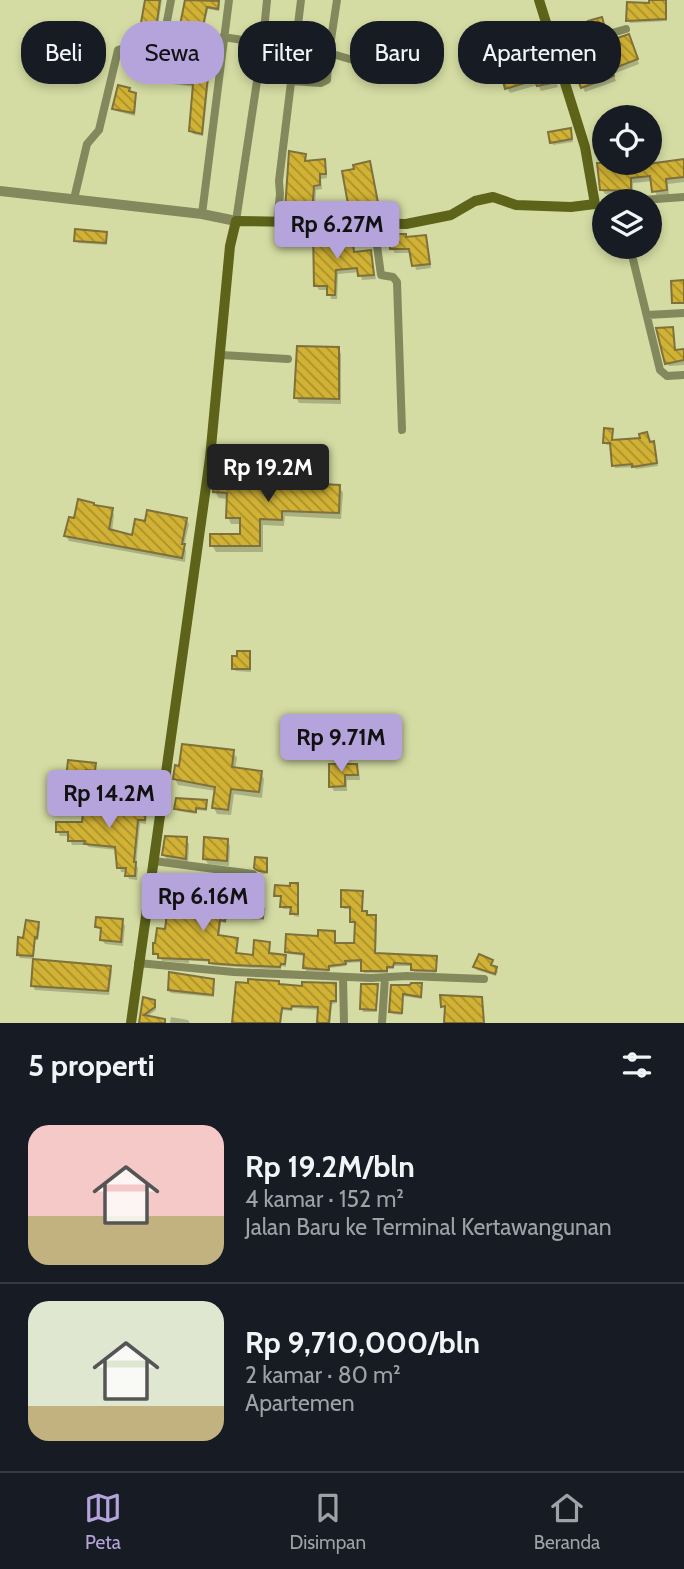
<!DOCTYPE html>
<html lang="id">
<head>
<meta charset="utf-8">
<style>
  :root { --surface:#171b24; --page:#20242c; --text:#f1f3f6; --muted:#9ea1a6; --line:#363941; --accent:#b5a4dc }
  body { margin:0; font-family:Cabin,sans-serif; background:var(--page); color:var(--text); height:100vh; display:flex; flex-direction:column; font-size:26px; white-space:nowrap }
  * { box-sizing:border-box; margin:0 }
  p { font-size:23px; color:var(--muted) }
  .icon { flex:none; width:38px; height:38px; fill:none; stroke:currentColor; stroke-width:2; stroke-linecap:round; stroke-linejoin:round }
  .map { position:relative; height:1023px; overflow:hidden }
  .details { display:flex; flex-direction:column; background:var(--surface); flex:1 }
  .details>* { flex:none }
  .guide { position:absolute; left:21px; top:21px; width:642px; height:63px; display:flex; gap:14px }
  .tools { position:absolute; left:592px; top:105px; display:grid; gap:14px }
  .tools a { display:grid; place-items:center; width:70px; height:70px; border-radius:50%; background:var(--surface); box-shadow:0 4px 10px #0003; font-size:35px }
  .price { position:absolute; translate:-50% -60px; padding:0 16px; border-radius:7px; background:var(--accent); color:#111; font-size:23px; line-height:46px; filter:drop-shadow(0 2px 4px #0008) }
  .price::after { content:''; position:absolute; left:50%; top:42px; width:21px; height:16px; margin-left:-10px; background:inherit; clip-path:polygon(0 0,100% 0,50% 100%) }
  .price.current { background:#222; color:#fff }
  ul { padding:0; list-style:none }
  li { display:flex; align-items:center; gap:21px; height:175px; padding:0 28px }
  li+li { border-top:2px solid var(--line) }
  li span { display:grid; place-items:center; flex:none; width:196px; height:140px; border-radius:21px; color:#555 }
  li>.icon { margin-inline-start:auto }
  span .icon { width:84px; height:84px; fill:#fffc; stroke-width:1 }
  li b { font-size:30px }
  h2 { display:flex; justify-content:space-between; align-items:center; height:84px; padding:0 28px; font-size:30px }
  .tag { padding:0 24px; border-radius:28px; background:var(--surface); box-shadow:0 4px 10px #0003; font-size:24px; line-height:63px }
  .tag.current { background:var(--accent); color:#111 }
  .tabs { display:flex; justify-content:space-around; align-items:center; height:98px; border-top:2px solid var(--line); background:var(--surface); font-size:19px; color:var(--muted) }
  .tabs a { display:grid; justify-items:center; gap:4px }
  .tabs .current { color:var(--accent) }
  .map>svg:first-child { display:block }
  .shadow { fill:#0003 }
  .building { fill:url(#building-back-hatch); stroke:#7f713b; stroke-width:2 }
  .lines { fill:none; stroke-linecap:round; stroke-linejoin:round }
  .minor { stroke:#83895c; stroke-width:8 }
  .tertiary { stroke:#83895c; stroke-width:10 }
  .secondary { stroke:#5d6319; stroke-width:10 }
</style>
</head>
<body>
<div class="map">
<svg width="684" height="1023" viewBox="0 0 684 1023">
  <defs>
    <pattern id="building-back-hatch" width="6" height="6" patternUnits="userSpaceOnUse" patternTransform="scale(1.75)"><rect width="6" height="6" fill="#d1b235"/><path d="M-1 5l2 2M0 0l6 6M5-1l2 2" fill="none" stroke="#a9902b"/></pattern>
  </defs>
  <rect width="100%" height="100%" fill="#d4dca3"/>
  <path class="shadow" d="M 146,0 L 162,0 L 156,38 L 143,37 L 141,34 Z
    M 184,0 L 219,0 L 220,6 L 219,11 L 208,9 L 202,37 L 211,38 L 213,41 L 203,136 L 193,134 L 191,131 L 195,87 L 172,84 L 170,81 L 197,71 L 198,55 L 179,52 L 177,49 Z
    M 665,2 L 667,21 L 630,23 L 628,20 L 651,5 Z
    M 602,22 L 605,32 L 594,35 L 593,32 Z
    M 631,41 L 639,64 L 613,74 L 616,81 L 585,92 L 569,54 L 591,58 Z
    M 150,59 L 151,63 L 150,81 L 144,80 L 142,77 Z
    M 549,64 L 558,87 L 541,91 L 538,85 L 510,93 L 507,88 L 530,69 Z
    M 129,89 L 136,98 L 135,116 L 116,111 L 114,108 Z
    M 571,133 L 573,142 L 553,145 L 552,142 Z
    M 305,155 L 307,162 L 324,161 L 326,166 L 327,178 L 321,179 L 322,189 L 316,190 L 314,219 L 295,218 L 287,210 Z
    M 684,161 L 684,182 L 668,184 L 669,195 L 657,197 L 652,181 L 633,183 L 633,195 L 605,194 L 602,189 L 599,163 L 635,163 L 636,168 Z
    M 369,163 L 372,169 L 381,218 L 354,220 L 351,215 Z
    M 325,232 L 328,245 L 352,243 L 355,253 L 370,252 L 376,279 L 362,280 L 360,272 L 338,274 L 337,299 L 331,299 L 329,290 L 319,290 L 316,285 Z
    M 106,234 L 107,245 L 78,243 L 76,240 Z
    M 425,236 L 431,268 L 416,270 L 412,253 L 395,253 L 392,248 L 406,239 Z
    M 673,331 L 675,351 L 684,351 L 684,365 L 669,366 L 667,363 Z
    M 338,348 L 341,354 L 341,404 L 299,403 L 296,397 Z
    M 612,430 L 613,442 L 653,443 L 658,466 L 636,469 L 634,467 L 615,468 L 612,445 L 607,445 L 605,443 Z
    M 242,465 L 246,471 L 245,482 L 339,486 L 343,493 L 341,519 L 285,516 L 284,526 L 263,525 L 263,552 L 216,552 L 212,545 L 241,536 L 242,524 L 231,524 L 228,517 L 228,499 L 219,498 L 215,492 L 227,487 Z
    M 112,510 L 114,515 L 112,532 L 134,537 L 186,519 L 189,524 L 184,546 L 186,551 L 185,562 L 69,541 L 66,536 L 75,520 Z
    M 249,653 L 251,672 L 236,671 L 234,668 Z
    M 233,752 L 237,758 L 235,770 L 261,773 L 264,779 L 262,798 L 234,794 L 231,815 L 217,814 L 214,808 L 216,791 L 178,785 L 175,779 Z
    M 95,765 L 96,773 L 87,772 L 85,784 L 69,782 L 67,780 Z
    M 331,766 L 356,766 L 359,771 L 360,780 L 347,780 L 347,791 L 334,791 L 331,786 Z
    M 206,802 L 207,811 L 197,810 L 196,814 L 178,811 L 176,808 Z
    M 145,806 L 147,810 L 146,824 L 140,823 L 136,865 L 138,868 L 137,880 L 129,879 L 127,872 L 121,872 L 117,850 L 89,847 L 87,845 L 72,845 L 69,836 L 60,836 L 58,832 Z
    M 186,839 L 189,844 L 188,863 L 167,860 L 164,855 Z
    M 227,840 L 230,846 L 229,866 L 208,864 L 205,859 Z
    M 266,860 L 267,874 L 262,874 L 256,867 Z
    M 257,882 L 257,897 L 238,896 L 236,893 Z
    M 297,885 L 299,888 L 299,917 L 294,916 L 292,909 L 283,909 L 282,898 L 276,895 Z
    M 180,886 L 181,894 L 219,901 L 221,906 L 227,907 L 226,923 L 221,922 L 219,937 L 237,940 L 237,955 L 254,956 L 269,943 L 270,955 L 285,956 L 286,967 L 281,966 L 281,970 L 212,965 L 211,962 L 189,960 L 189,963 L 162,961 L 160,956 L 155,954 L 167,931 L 168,915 L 163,914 L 161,911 Z
    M 362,892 L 363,913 L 368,916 L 375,916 L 377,919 L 376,955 L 436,958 L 436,973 L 414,972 L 413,966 L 394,966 L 394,969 L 388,969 L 388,973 L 364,973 L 363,962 L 346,963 L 346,966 L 329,968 L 329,972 L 306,971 L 305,956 L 289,954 L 287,952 L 334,933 L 335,945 L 356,945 L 356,925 L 352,922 L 352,909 L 344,909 L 343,907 Z
    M 263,911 L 264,920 L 250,919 L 248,915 Z
    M 122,921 L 125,926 L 123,946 L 105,944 L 102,940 L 103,932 L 97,927 Z
    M 38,924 L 40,927 L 38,940 L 35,940 L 34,959 L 20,958 L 18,955 L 25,940 Z
    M 492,961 L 492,967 L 498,971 L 496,976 L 477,970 L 475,967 Z
    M 110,967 L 112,971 L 109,995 L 35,990 L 33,986 Z
    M 213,980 L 214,997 L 171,993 L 169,990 Z
    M 278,982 L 280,986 L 304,988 L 335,985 L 337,1003 L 332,1004 L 330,1023 L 319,1023 L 320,1010 L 293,1008 L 292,1011 L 283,1010 L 281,1023 L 234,1023 Z
    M 421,985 L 422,999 L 403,996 L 402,1015 L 393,1014 L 393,986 Z
    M 377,986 L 377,1012 L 363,1012 L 362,1009 Z
    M 144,999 L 154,1001 L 156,1005 L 156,1010 L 146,1017 L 156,1023 L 141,1023 Z
    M 171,1017 L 188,1020 L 190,1023 L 170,1023 Z"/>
  <path class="building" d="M 145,0 L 160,0 L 155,36 L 139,34 Z
    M 185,0 L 219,1 L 218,9 L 207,7 L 201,35 L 212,36 L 202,134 L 189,131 L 193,84 L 168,82 L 170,66 L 195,69 L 197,52 L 175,50 Z
    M 649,0 L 666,0 L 666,19 L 626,21 L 627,2 L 649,3 Z
    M 602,17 L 605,28 L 591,32 L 588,21 Z
    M 629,34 L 638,59 L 612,69 L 614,76 L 581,88 L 567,53 L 587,47 L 591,56 L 608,50 L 605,42 Z
    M 142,56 L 151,58 L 149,79 L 140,78 Z
    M 529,62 L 530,67 L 550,62 L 556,82 L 537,86 L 535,80 L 505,89 L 500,70 Z
    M 118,85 L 130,88 L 129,91 L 136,93 L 134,113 L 112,109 Z
    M 571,128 L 572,139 L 550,143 L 548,132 Z
    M 289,151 L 306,154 L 305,161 L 325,159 L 326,174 L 320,174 L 320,185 L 314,186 L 312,214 L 291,214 L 291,211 L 285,210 Z
    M 684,159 L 684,177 L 666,179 L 667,190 L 652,192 L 650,176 L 631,178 L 631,191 L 600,190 L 597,163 L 640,163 L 640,165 Z
    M 370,161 L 380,213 L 350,215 L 342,171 L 354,169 L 353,165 Z
    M 75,229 L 107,232 L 106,243 L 74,241 Z
    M 313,230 L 326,230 L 326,243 L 353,241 L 354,252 L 371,250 L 374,275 L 358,276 L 357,268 L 336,270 L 335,295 L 327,295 L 327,286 L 314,286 Z
    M 390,234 L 406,234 L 406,237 L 426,235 L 430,264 L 412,266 L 409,249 L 390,249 Z
    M 684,280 L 684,303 L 672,303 L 671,281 Z
    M 673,327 L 675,350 L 684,349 L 684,360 L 665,364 L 656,328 Z
    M 297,346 L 339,347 L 339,399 L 294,398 Z
    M 604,428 L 613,429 L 612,440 L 640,438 L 639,434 L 647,432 L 650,442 L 654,441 L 657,463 L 632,467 L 632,464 L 612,466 L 610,443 L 603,443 Z
    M 227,462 L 243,463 L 242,480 L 340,485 L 339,513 L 282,511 L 282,520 L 260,519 L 260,546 L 210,546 L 210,534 L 240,534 L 240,518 L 226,518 L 227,493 L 213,492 L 214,485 L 225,485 Z
    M 78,499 L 94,503 L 94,505 L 113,508 L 109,529 L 132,535 L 135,519 L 145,521 L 147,510 L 187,518 L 182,544 L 185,544 L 182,558 L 64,536 L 69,517 L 74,518 Z
    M 237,651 L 250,651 L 250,669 L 232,669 L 232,656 L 237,656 Z
    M 182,744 L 234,750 L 232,767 L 262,771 L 259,792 L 231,789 L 228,810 L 212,808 L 215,787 L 173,779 L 175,765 L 179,766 Z
    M 68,760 L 96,763 L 95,771 L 86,770 L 85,782 L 66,780 Z
    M 329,764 L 357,764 L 358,775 L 345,775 L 345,786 L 329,787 Z
    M 176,798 L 207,800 L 206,809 L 196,808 L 196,812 L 174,809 Z
    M 104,801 L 146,805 L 145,820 L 138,820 L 134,862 L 136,862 L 135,876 L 125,876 L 126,868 L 117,868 L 115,847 L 84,844 L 85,841 L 68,841 L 68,832 L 56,832 L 56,822 L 82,822 L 84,802 L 104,803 Z
    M 165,836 L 187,837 L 186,859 L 162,855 Z
    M 204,837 L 228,839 L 227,861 L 203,859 Z
    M 255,857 L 267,858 L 267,872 L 259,871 L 254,868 Z
    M 236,878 L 258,880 L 256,895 L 234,893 Z
    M 172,883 L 181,884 L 181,892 L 211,897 L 220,899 L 220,904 L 228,905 L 225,921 L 220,920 L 218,935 L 238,938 L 236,953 L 253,955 L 254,940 L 270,942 L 269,953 L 286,955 L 285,964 L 281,964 L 280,967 L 234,965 L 209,963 L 209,960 L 158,958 L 158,954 L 153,954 L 153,943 L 155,943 L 157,928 L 165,929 L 167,913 L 159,912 L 161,899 L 163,899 L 164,886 L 172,887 Z
    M 290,883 L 298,883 L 298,914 L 290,914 L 291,907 L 280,907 L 281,896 L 274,896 L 275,885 L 290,886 Z
    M 341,890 L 363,891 L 362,911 L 367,911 L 367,915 L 376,915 L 375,953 L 437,956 L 436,971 L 411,970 L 411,964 L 394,963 L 393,967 L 387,967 L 387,971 L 361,971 L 361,960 L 345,961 L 346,964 L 329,966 L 329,970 L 303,968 L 304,954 L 285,952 L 286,934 L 318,936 L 318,930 L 335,931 L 335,943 L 354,943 L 355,922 L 350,922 L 350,907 L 341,907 Z
    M 247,907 L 264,909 L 263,918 L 247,916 Z
    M 96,917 L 123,919 L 121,942 L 100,940 L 101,928 L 95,927 Z
    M 26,920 L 39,922 L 37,938 L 35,937 L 33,956 L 17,955 L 18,937 L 23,938 Z
    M 479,954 L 493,960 L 491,965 L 497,967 L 495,974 L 473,967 Z
    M 33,959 L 111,966 L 108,991 L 31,986 Z
    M 169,972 L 214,979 L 213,995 L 168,990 Z
    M 248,979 L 279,981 L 279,984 L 302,986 L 302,982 L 336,983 L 336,1001 L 331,1001 L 329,1023 L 317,1023 L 318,1007 L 292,1006 L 291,1009 L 282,1008 L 280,1023 L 232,1023 L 236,982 L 248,983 Z
    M 411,983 L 422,983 L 421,997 L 403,994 L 402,1013 L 389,1012 L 391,985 L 410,985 Z
    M 361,984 L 378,984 L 376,1010 L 360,1009 Z
    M 440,995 L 482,997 L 484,1023 L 444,1023 L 445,1006 L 441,1007 Z
    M 143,997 L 155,1000 L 155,1007 L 144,1015 L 165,1019 L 165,1023 L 139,1023 Z"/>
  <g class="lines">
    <path class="minor" d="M 223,37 L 329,53 L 370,65
      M 556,49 L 626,29
      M 291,81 L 321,83 L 327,80 L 329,53 L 337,0
      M 74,199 L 87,144 L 99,130 L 118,50 L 127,47 L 161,53 L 171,0
      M 629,201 L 684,197
      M 202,214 L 229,0
      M 236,221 L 263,41 L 267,0
      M 277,223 L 280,194 L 279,181 L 301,0
      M 374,224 L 381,275 L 393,277 L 397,282 L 402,430
      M 630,247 L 660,370 L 667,376 L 684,375
      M 647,315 L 684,313
      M 221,355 L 288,359
      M 154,861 L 253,874
      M 138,963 L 234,972 L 371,978 L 407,976 L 484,979
      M 343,977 L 344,1023
      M 382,1023 L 385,978"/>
    <path class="tertiary" d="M 0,191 L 202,214 L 236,221"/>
    <path class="secondary" d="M 131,1023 L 210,458 L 230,246 L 236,221 L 406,224 L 451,215 L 475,201 L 493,197 L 516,205 L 571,207 L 595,204 L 585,147 L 539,0"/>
  </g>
</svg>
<div class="tools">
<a><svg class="icon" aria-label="locate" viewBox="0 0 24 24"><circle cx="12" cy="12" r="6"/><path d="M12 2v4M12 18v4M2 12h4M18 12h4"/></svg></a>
<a><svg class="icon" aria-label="layers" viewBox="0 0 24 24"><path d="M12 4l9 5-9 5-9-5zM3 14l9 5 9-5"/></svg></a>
</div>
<b class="price" style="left:337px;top:261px">Rp 6.27M</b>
<b class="price current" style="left:268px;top:504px">Rp 19.2M</b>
<b class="price" style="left:341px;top:774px">Rp 9.71M</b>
<b class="price" style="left:109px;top:830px">Rp 14.2M</b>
<b class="price" style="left:203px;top:933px">Rp 6.16M</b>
<div class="guide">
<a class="tag">Beli</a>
<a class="tag current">Sewa</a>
<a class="tag">Filter</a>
<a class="tag">Baru</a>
<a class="tag">Apartemen</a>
</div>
</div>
<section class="details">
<h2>5 properti<svg class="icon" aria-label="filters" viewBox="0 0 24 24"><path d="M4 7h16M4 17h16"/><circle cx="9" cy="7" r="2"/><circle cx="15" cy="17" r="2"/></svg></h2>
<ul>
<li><span style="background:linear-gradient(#f6c9c9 65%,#c2b280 0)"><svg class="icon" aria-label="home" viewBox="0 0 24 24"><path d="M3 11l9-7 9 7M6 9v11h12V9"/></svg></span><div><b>Rp 19.2M/bln</b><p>4 kamar · 152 m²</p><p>Jalan Baru ke Terminal Kertawangunan</p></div></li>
<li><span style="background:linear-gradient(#dfe7d0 75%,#c2b280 0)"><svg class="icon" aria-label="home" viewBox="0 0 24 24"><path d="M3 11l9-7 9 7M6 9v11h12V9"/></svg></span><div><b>Rp 9,710,000/bln</b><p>2 kamar · 80 m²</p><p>Apartemen</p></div></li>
</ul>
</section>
<nav class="tabs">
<a class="current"><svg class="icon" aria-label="map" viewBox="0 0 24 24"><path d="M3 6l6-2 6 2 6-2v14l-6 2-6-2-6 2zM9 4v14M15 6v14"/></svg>Peta</a>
<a><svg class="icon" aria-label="saved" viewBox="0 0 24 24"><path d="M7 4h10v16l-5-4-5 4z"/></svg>Disimpan</a>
<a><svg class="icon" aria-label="home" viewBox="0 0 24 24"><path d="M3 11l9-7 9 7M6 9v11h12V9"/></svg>Beranda</a>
</nav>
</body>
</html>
